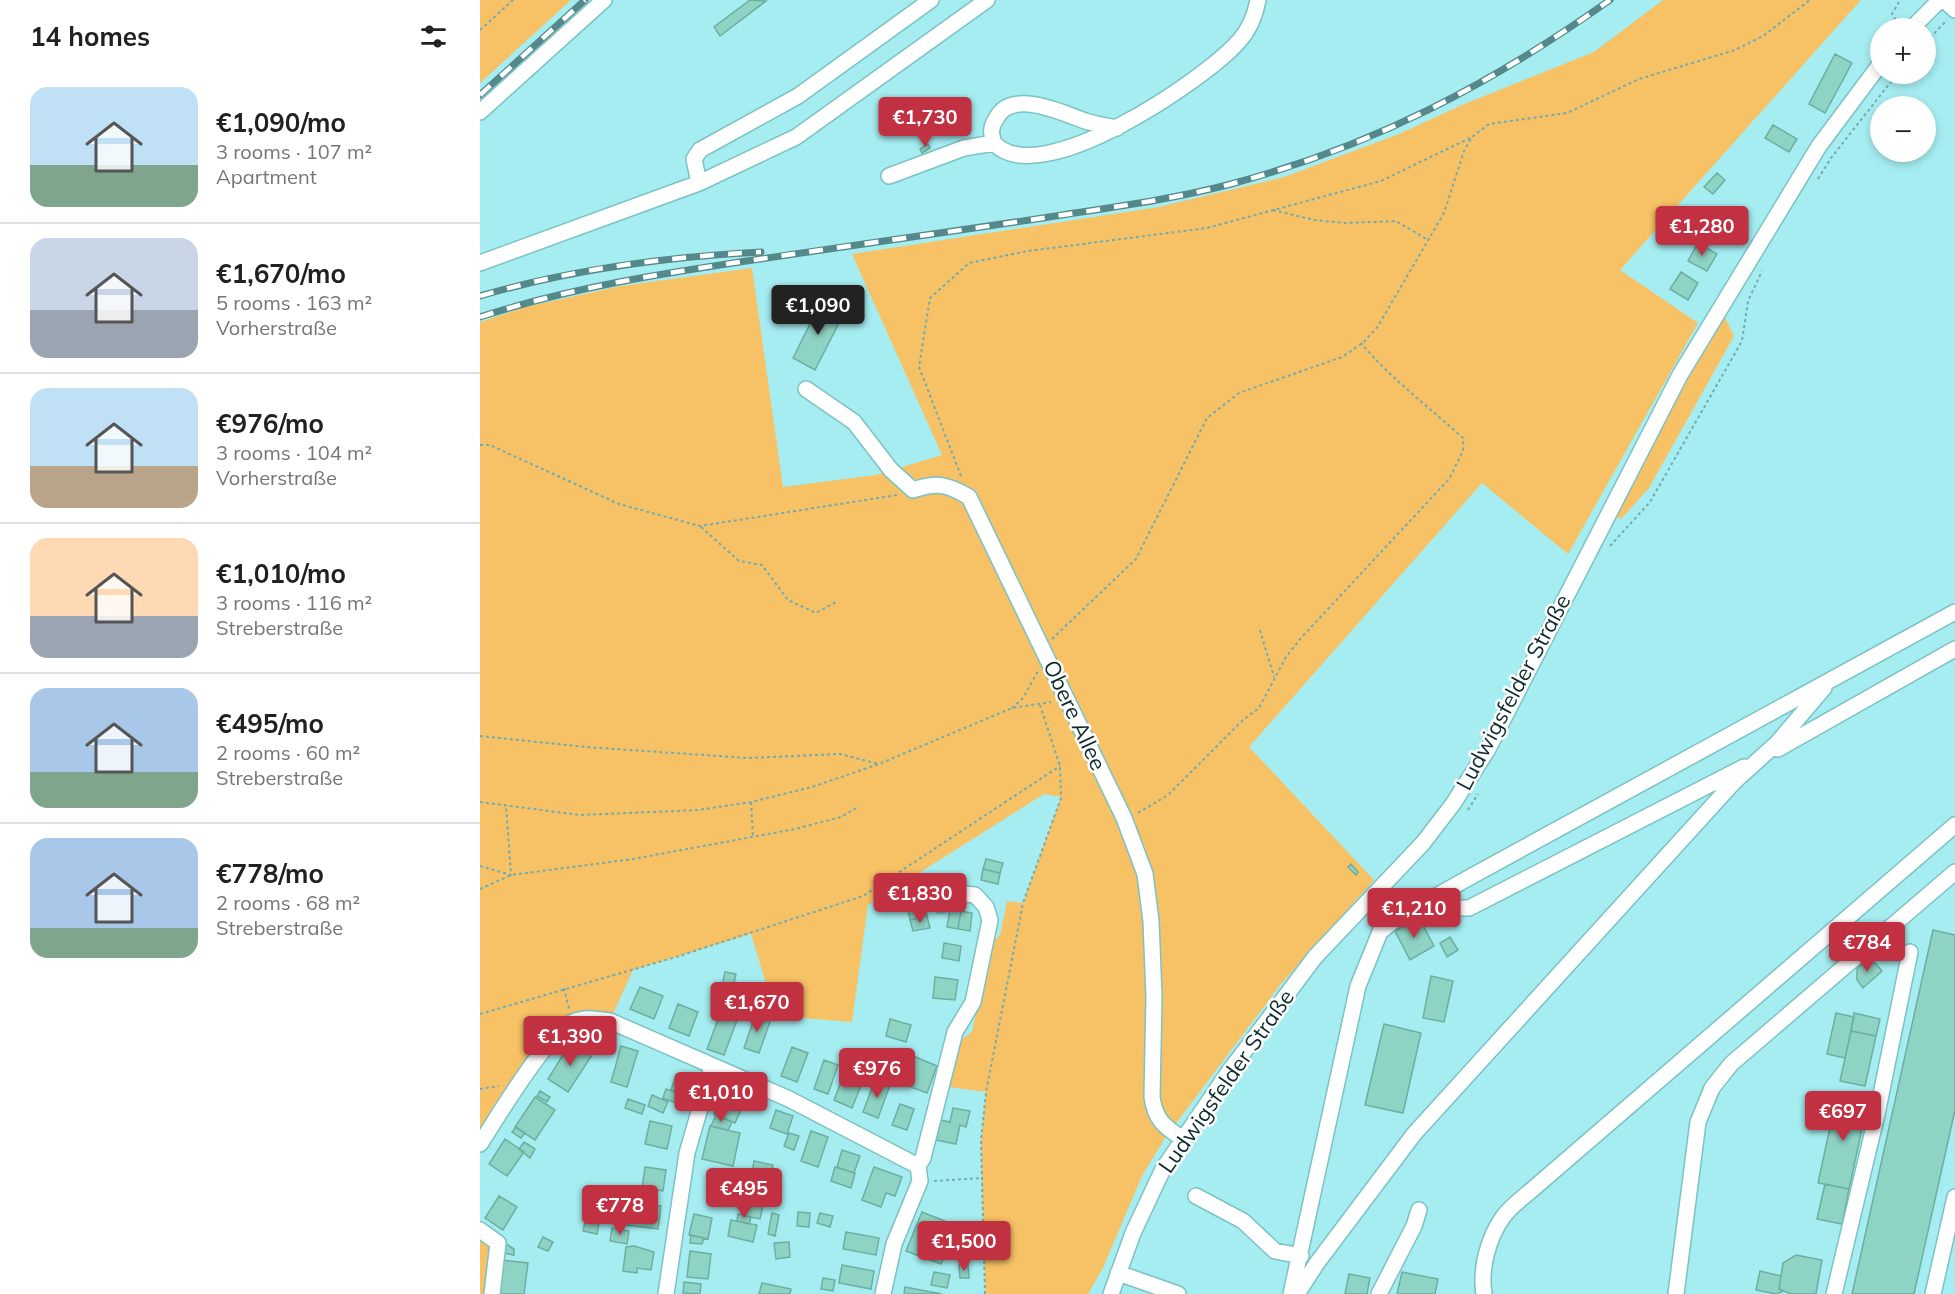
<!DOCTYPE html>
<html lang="en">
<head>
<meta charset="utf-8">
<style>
  :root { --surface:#fff; --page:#f2f2f2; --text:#202124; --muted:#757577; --line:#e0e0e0; --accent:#c13141 }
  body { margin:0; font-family:Mulish,sans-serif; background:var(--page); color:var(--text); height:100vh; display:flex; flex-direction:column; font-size:22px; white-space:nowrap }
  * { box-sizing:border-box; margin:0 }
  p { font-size:20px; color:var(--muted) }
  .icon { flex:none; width:33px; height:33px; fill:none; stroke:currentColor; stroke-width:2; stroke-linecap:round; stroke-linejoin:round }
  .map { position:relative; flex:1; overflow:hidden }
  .drawer { display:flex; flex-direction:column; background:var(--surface); width:480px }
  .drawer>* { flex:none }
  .buttons { position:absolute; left:1390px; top:18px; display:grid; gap:12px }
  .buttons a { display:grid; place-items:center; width:66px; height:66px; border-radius:50%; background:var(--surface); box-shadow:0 3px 9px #0003; font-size:30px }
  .price { position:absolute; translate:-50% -51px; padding:0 14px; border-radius:6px; background:var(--accent); color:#fff; font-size:20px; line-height:39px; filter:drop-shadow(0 2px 3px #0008) }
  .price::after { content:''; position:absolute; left:50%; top:36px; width:18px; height:14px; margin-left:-9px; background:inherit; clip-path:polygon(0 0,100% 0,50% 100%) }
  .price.current { background:#222; color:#fff }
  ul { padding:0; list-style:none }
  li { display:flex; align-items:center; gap:18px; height:150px; padding:0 30px }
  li+li { border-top:2px solid var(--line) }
  li span { display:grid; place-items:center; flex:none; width:168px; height:120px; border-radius:18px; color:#555 }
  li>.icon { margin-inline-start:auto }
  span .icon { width:72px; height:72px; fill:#fffc; stroke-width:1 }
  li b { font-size:26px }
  h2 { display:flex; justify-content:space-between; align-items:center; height:72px; padding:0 30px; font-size:26px }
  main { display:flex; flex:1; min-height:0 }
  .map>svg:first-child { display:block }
  .green { fill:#f7c266 }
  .building { fill:#8fd3c5; stroke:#6cafa1; stroke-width:1.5 }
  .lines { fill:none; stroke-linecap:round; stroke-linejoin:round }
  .minor-casing { stroke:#7bc2c5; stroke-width:18 }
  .path { stroke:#72acaf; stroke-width:2; stroke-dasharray:3 3; stroke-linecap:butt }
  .minor { stroke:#fff; stroke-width:15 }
  .rail-casing { stroke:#55888a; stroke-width:7 }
  .rail { stroke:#fff; stroke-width:4.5; stroke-dasharray:14; stroke-linecap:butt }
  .labels { text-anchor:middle; stroke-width:5; stroke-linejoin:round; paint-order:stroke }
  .street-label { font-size:22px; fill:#0c2b2c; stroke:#fff }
</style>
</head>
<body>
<main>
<section class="drawer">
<h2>14 homes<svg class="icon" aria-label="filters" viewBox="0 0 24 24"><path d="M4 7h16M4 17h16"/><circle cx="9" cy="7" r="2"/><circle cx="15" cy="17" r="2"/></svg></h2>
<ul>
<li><span style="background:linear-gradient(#bfe0f5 65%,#7fa58c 0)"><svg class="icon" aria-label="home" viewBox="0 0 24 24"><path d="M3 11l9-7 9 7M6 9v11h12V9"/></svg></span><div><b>€1,090/mo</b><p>3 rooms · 107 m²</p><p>Apartment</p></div></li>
<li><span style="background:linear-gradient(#c9d6e8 60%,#9aa5b1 0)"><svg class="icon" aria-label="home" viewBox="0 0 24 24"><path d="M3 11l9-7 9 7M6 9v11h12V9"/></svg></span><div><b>€1,670/mo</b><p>5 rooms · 163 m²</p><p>Vorherstraße</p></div></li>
<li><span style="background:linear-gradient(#bfe0f5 65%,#b9a48a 0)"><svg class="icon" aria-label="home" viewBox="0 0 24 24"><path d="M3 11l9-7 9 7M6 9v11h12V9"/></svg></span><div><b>€976/mo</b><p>3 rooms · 104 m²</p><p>Vorherstraße</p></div></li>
<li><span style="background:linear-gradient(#ffd9b3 65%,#9aa5b1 0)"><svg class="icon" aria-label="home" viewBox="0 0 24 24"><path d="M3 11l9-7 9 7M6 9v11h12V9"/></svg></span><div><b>€1,010/mo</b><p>3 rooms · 116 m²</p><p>Streberstraße</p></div></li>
<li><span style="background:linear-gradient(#a9c7e8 70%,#7fa58c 0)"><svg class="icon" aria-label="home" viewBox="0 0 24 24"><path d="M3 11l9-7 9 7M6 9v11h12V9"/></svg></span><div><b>€495/mo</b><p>2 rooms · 60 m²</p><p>Streberstraße</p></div></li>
<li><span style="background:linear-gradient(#a9c7e8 75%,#7fa58c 0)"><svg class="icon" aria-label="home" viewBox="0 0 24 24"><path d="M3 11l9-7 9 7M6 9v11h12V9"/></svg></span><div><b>€778/mo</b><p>2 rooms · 68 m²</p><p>Streberstraße</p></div></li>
</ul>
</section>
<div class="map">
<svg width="1475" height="1294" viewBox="0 0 1475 1294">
  <rect width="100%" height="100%" fill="#a5edf1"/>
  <path class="green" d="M 0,0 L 91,0 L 0,83 Z
    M 1183,0 L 1381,0 L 1140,270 L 1218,323 L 1088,554 L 1002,483 L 769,747 L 894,880 L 801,984 L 685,1138 L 662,1176 L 623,1268 L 608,1294 L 505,1294 L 501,1141 L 506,1092 L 469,1087 L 478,1042 L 492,1032 L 511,943 L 520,935 L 527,901 L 543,903 L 581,797 L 564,794 L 388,905 L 372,1022 L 310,1017 L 307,986 L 287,987 L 271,934 L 153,970 L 132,1016 C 121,1015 106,1011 95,1014 C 64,1022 19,1102 0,1130 L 0,322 L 46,307 L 141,286 L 272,268 L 303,487 L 396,475 L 462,455 L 372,254 L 679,207 L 804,177 L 919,134 L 982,105 L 1114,52 Z
    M 1243,313 L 1254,336 L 1169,488 L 1141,519 L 1134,516 Z
    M 0,1237 L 11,1245 L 5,1294 L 0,1294 Z"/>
  <path class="building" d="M 270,0 L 286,1 L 240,36 L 234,27 Z
    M 1355,54 L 1372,63 L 1345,113 L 1329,104 Z
    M 1293,125 L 1317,139 L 1309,152 L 1285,138 Z
    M 448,144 L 450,148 L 442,153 L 440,149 Z
    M 1237,173 L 1245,180 L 1233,194 L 1224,187 Z
    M 1235,216 L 1253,227 L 1242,244 L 1224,233 Z
    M 1218,243 L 1237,254 L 1227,271 L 1208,261 Z
    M 1201,272 L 1218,283 L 1208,300 L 1190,289 Z
    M 341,302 L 364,313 L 335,370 L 313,358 Z
    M 506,859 L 523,863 L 520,873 L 503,869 Z
    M 871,864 L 878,872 L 876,875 L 868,867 Z
    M 503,869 L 520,873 L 518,884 L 501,880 Z
    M 445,904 L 447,916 L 430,920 L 428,908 Z
    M 470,910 L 481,911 L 478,929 L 467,927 Z
    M 481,911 L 492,913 L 490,931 L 478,929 Z
    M 447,916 L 450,928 L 433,931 L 430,920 Z
    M 939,918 L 954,946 L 930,960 L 915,931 Z
    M 1453,930 L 1475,935 L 1475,1110 L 1434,1294 L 1372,1294 Z
    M 970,937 L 978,950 L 967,957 L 960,943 Z
    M 464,943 L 481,946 L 479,961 L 462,958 Z
    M 1385,962 L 1395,963 L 1402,971 L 1383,988 L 1377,980 L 1377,969 Z
    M 245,972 L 256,974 L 250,1001 L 239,999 Z
    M 951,976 L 973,981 L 964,1022 L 943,1018 Z
    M 455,977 L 478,980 L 475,1000 L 453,998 Z
    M 160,987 L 183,996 L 174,1019 L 150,1009 Z
    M 198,1004 L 218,1012 L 209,1036 L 189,1028 Z
    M 276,1013 L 291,1019 L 279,1053 L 264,1048 Z
    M 1356,1013 L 1374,1017 L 1365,1058 L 1347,1054 Z
    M 1374,1013 L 1400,1019 L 1396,1036 L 1371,1031 Z
    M 240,1014 L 257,1020 L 244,1055 L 227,1049 Z
    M 410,1019 L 431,1025 L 426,1042 L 406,1036 Z
    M 904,1024 L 941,1033 L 923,1113 L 885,1105 Z
    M 1371,1031 L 1396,1036 L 1385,1086 L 1360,1081 Z
    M 91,1042 L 112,1055 L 88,1092 L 68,1079 Z
    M 141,1046 L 158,1051 L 147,1087 L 131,1082 Z
    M 312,1047 L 328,1053 L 317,1082 L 301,1076 Z
    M 433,1056 L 457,1066 L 447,1093 L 423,1084 Z
    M 344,1060 L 358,1065 L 348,1094 L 334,1089 Z
    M 367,1066 L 386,1073 L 372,1108 L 354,1100 Z
    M 196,1075 L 212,1081 L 207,1096 L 191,1090 Z
    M 395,1080 L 410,1085 L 398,1118 L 383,1112 Z
    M 245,1087 L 267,1097 L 255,1123 L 234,1114 Z
    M 186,1089 L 207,1096 L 204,1106 L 183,1098 Z
    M 60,1091 L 70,1097 L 67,1102 L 57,1096 Z
    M 172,1095 L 188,1102 L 183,1113 L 168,1106 Z
    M 1357,1095 L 1388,1101 L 1369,1189 L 1338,1183 Z
    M 55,1097 L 75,1110 L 55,1140 L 35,1127 Z
    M 148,1099 L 165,1105 L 162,1114 L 145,1108 Z
    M 420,1104 L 434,1109 L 427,1130 L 412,1125 Z
    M 473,1108 L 490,1111 L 486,1127 L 480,1125 L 476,1144 L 456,1140 L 460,1120 L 470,1122 Z
    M 296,1110 L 313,1116 L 307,1134 L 290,1128 Z
    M 236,1115 L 252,1122 L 248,1130 L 231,1126 Z
    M 170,1121 L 192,1126 L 187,1149 L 165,1144 Z
    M 230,1126 L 260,1133 L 253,1166 L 222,1159 Z
    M 36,1127 L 45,1133 L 41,1138 L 32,1132 Z
    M 331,1131 L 348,1137 L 338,1167 L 321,1161 Z
    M 309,1133 L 319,1136 L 314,1150 L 304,1146 Z
    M 25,1139 L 44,1152 L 27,1176 L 9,1164 Z
    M 44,1142 L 55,1149 L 50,1158 L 39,1149 Z
    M 362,1150 L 380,1156 L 374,1173 L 357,1167 Z
    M 274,1161 L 293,1165 L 291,1176 L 272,1173 Z
    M 165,1167 L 186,1170 L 183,1191 L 162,1188 Z
    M 355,1167 L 375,1173 L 371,1188 L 351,1181 Z
    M 394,1167 L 422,1177 L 415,1196 L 406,1193 L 401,1207 L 382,1200 Z
    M 253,1180 L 287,1188 L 280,1219 L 264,1216 L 266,1204 L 248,1200 Z
    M 1345,1184 L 1369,1189 L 1362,1224 L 1337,1219 Z
    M 19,1196 L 37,1207 L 23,1230 L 5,1218 Z
    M 140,1201 L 181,1206 L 178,1229 L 137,1224 Z
    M 318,1212 L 330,1213 L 329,1227 L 317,1226 Z
    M 442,1212 L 467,1222 L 457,1246 L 467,1250 L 461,1264 L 426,1251 Z
    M 292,1213 L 299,1215 L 295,1236 L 288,1234 Z
    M 340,1213 L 353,1216 L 350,1227 L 337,1223 Z
    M 107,1214 L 120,1217 L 117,1234 L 103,1231 Z
    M 214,1214 L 232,1218 L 228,1239 L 209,1235 Z
    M 258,1214 L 271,1217 L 269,1224 L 257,1221 Z
    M 251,1220 L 277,1225 L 273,1242 L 248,1236 Z
    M 132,1228 L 149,1231 L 147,1244 L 130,1241 Z
    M 366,1232 L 399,1238 L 396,1255 L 363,1249 Z
    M 211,1235 L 224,1238 L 222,1244 L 210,1243 Z
    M 63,1237 L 73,1242 L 68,1251 L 58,1247 Z
    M 23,1242 L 34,1249 L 34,1255 L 22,1253 Z
    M 309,1242 L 310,1257 L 296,1259 L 294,1243 Z
    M 154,1246 L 174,1252 L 171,1270 L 157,1268 L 157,1273 L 143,1271 L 146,1247 Z
    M 210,1251 L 231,1254 L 228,1279 L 207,1277 Z
    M 1316,1255 L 1342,1260 L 1336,1294 L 1311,1294 L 1299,1289 L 1303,1263 Z
    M 22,1260 L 48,1263 L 44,1294 L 18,1294 Z
    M 362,1265 L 394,1271 L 391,1289 L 359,1283 Z
    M 479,1265 L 488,1265 L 489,1278 L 480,1278 Z
    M 1280,1271 L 1301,1276 L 1299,1289 L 1302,1292 L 1296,1294 L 1276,1290 Z
    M 454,1272 L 470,1275 L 467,1288 L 451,1285 Z
    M 922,1272 L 958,1279 L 955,1294 L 917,1294 Z
    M 869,1274 L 890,1278 L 887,1294 L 865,1294 Z
    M 343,1278 L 355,1280 L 353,1291 L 341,1289 Z
    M 204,1282 L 221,1284 L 220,1294 L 203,1293 Z
    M 282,1283 L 311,1289 L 310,1294 L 279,1294 Z
    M 425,1287 L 462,1294 L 424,1294 Z"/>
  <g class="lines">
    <g class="minor-casing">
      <path id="minor" d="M 1464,0 L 1475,10
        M 1432,28 L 1460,0
        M 0,112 L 124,0
        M 514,143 C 510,133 511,126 517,117 C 533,89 583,113 605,121 C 615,124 626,126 637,128
        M 409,176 L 484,148 L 514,143 C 559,193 726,79 759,41 C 770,29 775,16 778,0
        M 219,183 L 214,159 L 220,150 L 318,96 L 451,0
        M 0,263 L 219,183 L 316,137 L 507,0
        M 326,389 L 374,422 L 411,470 L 433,490 C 457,482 467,484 489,497 L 644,818 L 665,874 L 671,921 L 674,997 L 672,1097 C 675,1119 684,1127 702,1138
        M 1298,749 L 1475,649
        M 948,900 L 967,908 L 989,908 L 1264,767
        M 0,1144 C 17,1118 68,1032 93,1022 C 105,1017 118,1019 130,1021 L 309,1099 L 438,1166 L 443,1158 L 475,1032 L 493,1002 L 510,920 L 506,907 L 495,895 L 484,894 L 461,905
        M 716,1196 L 763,1221 L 795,1251 L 821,1256
        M 0,1230 L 18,1243 L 12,1294
        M 638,1273 L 698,1294
        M 186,1294 L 207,1153 L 232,1067
        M 403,1294 L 414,1244 L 440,1181 L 438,1166
        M 631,1294 L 653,1233 L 683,1169 L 748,1073 L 835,957 L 943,843 L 973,804 L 1008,749 L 1200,375 L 1339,146 L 1401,63
        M 811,1294 L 878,986 L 900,932 L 917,918 L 992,876 L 1475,612
        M 817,1294 L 837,1263 L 934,1134 L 1254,782 L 1297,743 L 1344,688
        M 899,1294 L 934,1226 L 939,1210
        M 1004,1294 C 1000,1269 1008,1238 1023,1217 C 1031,1206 1044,1197 1054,1188 L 1475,825
        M 1196,1294 L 1218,1122 L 1232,1088 L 1251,1064 L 1475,872
        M 1354,1294 L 1397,1114 L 1430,952
        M 1453,1294 L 1475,1197"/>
    </g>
    <path class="path" d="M 1419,25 L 1412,14 L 1420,0
      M 0,30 L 33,0
      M 1446,42 L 1467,20
      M 1338,179 L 1351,158 L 1417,74
      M 793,210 L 834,220 L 865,223 L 916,221 L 948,240
      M 0,445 L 10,445 L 139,504 L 220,526 L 417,495
      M 481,476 L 439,367 L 450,298 L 489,263 L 548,251 L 727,228 L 901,181 L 992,137
      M 221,527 L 259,561 L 282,565 L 308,600 L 336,613 L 356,602
      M 1130,546 L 1170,502 L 1262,341 L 1268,301 L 1282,271
      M 780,630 L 794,677
      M 572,639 L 656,559 L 727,418 L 759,393 L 862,357 L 884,342 L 898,326 L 964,213 L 984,151 L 992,137 L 1009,124 L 1087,113 L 1159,79 L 1255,50 L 1283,36 L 1330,0
      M 532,708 L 543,698 L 558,671
      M 0,736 L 106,747 L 268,758 L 360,754 L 399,764
      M 0,802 L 100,815 L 218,810 L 271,802 L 332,787 L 399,764 L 532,708 L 571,702
      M 271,802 L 273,837
      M 988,810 L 998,794
      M 658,813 L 688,795 L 763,720 L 779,708 L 806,657 L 821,638 L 969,479 L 983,451 L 983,438 C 948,406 911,379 881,343
      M 0,866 L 31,875 L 26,805
      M 0,889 L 31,875 L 153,859 L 315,829 L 361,817 L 378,807
      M 84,988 L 89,1009
      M 0,1014 L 196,957 L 383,896 L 580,766
      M 0,1089 L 19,1086
      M 454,1181 L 502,1178
      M 505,1294 L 501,1141 L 506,1092 L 543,903 L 581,798 L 580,766 L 560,705"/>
    <use href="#minor" class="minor"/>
    <g class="rail-casing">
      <path id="rail" d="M 0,95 L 105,0
        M 0,296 C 92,269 185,257 281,252
        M 0,317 C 92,287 185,273 280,259 C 374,245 469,232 563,218 C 626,208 690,200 751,184 C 893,146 1010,85 1130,0"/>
    </g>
    <use href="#rail" class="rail"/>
  </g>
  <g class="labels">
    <g class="street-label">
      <text transform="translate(1033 692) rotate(-62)" y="8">Ludwigsfelder Straße</text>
      <text transform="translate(595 715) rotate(65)" y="8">Obere Allee</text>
      <text transform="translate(746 1081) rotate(-55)" y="8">Ludwigsfelder Straße</text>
    </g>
  </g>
</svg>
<div class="buttons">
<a>+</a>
<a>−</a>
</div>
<b class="price" style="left:445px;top:148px">€1,730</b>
<b class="price" style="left:1222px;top:257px">€1,280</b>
<b class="price current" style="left:338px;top:336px">€1,090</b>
<b class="price" style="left:440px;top:924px">€1,830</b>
<b class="price" style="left:934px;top:939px">€1,210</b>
<b class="price" style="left:1387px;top:973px">€784</b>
<b class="price" style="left:277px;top:1033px">€1,670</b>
<b class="price" style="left:90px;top:1067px">€1,390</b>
<b class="price" style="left:397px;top:1099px">€976</b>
<b class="price" style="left:241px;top:1123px">€1,010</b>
<b class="price" style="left:1363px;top:1142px">€697</b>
<b class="price" style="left:264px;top:1219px">€495</b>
<b class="price" style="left:140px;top:1236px">€778</b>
<b class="price" style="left:484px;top:1272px">€1,500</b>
</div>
</main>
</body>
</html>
